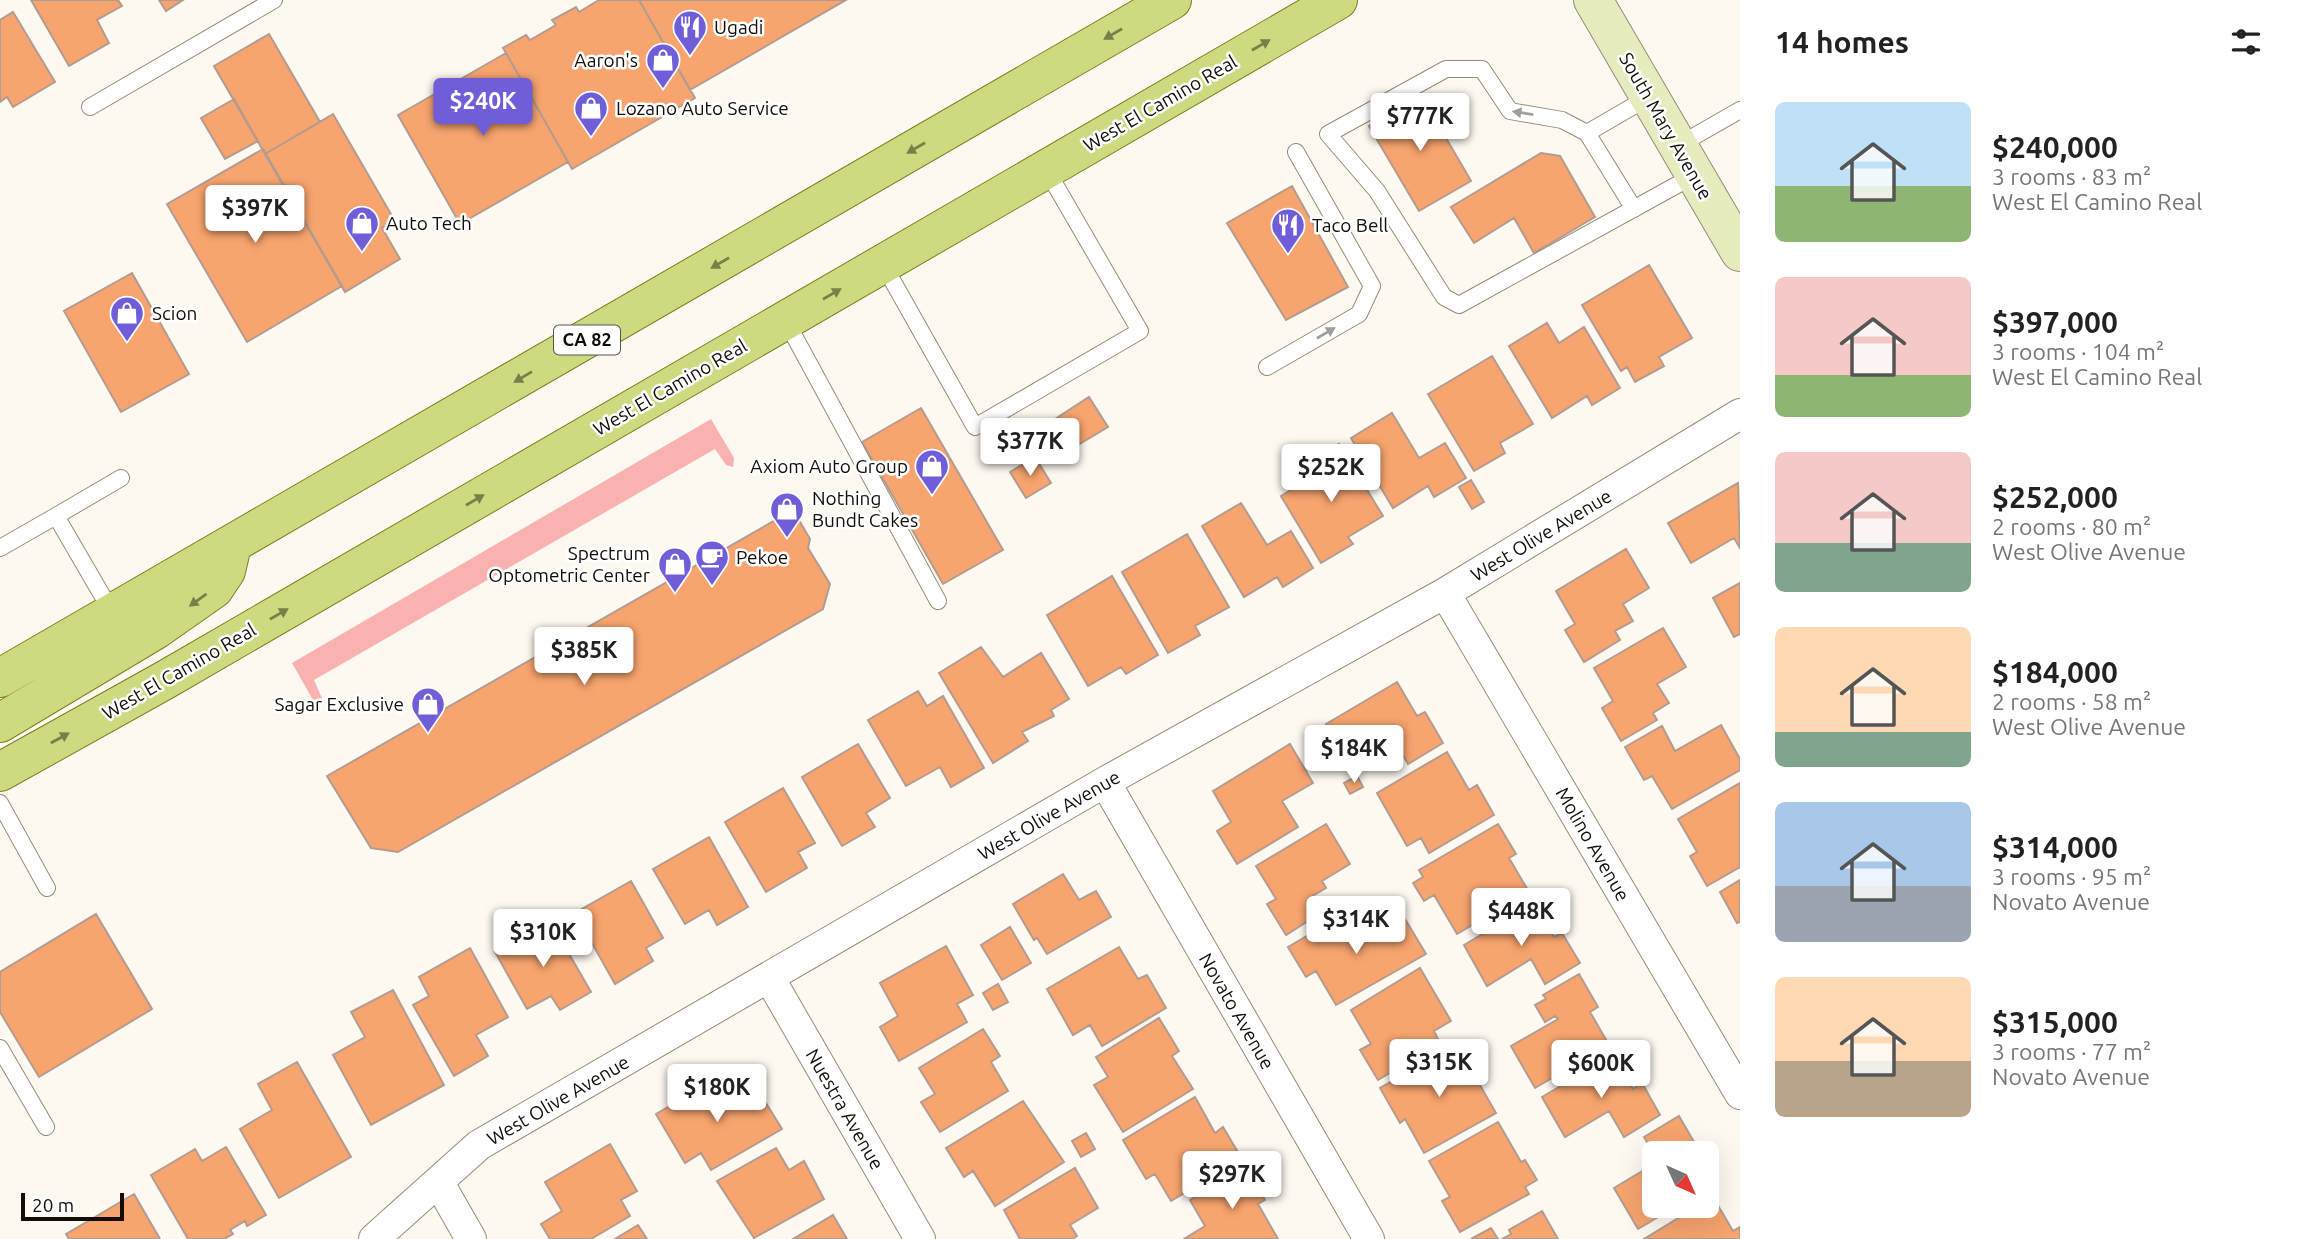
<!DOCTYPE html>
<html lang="en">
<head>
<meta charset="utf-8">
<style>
  :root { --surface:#fff; --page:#f2f2f2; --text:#222; --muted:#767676; --accent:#6f5ed8 }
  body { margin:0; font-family:Ubuntu,sans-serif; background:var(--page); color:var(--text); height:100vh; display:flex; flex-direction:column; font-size:26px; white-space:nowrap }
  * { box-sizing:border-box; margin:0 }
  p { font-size:23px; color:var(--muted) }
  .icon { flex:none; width:38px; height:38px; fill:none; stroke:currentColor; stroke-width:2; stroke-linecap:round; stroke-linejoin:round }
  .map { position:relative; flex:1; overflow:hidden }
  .drawer { display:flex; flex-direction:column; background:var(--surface); width:560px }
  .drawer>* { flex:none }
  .needle { width:46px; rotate:135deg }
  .buttons { position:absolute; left:1642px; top:1141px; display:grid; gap:14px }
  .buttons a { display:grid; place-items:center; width:77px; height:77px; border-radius:10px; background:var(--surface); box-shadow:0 7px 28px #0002; font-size:35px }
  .scale { position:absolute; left:21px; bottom:18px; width:103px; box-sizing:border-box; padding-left:7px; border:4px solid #120e07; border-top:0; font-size:19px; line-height:24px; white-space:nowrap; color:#120e07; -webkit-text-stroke:5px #fff; paint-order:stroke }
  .price { position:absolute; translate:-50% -60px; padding:0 16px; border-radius:7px; background:#fff; color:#222; font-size:23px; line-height:46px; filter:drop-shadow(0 2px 4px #0008) }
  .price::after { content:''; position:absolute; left:50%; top:42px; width:21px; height:16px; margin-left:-10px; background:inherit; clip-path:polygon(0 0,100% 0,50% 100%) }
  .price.selected { background:var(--accent); color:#fff }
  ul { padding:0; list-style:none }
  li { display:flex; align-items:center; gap:21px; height:175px; padding:0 35px }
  li span { display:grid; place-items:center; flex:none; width:196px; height:140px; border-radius:10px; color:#555 }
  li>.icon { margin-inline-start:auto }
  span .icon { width:84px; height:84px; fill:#fffc; stroke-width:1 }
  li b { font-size:30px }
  h2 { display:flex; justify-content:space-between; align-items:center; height:84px; padding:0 35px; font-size:30px }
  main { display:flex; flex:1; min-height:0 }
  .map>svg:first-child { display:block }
  .green { fill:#fab2b0 }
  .building { fill:#f7a46e; stroke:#b39c8f; stroke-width:2 }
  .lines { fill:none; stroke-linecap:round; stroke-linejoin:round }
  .service-casing { stroke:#968b77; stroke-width:18 }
  .minor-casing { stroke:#968b77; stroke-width:32 }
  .secondary-casing { stroke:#968b77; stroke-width:40 }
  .primary-casing { stroke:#78821e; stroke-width:40 }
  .service { stroke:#fff; stroke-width:16 }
  .minor { stroke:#fff; stroke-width:30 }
  .secondary { stroke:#e7ecbf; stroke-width:38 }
  .primary { stroke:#cfd97f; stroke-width:38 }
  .oneway { fill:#7a7e49 }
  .oneway2 { fill:#a09f9c }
  .labels { text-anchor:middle; stroke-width:5; stroke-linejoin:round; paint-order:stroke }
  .shield { fill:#fff; stroke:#595651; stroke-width:2 }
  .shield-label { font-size:18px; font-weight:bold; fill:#120e07 }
  .poi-label { font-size:19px; fill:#120e07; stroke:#fff; text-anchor:start }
  .street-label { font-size:19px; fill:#120e07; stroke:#fff }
</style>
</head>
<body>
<main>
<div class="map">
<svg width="1740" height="1239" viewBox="0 0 1740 1239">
  <rect width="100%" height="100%" fill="#fdf9f0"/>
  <path class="green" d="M 711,419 L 734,458 L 733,467 L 726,465 L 715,449 L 314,680 L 324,703 L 318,705 L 313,700 L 292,663 Z"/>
  <path class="building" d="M 31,0 L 118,0 L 122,6 L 97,20 L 109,43 L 69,66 Z
    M 159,0 L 183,0 L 166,11 Z
    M 599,0 L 639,0 L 695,98 L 572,169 L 503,48 L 526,35 L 530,40 L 556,25 L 552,20 L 576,7 L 579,12 Z
    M 639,0 L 846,0 L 690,90 Z
    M 13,12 L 55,82 L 13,107 L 7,97 L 0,102 L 0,20 Z
    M 269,34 L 320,122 L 265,154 L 214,66 Z
    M 506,53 L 568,162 L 460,224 L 398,115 Z
    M 1421,95 L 1471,181 L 1419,211 L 1369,126 Z
    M 234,99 L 258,141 L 225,159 L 201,118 Z
    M 333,114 L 395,221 L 382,228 L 400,259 L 345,292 L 265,154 Z
    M 263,149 L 342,286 L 247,342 L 167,204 Z
    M 1541,153 L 1560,156 L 1595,217 L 1534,253 L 1514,218 L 1474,243 L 1451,207 Z
    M 1292,186 L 1348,287 L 1286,320 L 1227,223 Z
    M 1649,265 L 1692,338 L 1659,357 L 1664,366 L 1635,382 L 1627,367 L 1621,371 L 1582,305 Z
    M 132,273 L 189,374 L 121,412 L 64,311 Z
    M 1547,323 L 1559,343 L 1584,327 L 1620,388 L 1592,405 L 1587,396 L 1552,418 L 1509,346 Z
    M 1492,356 L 1533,424 L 1500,443 L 1505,453 L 1474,471 L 1428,394 Z
    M 1089,397 L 1108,427 L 1073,448 L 1055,419 Z
    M 921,408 L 1003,550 L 943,584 L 862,442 Z
    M 1392,413 L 1419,458 L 1445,443 L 1466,478 L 1434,497 L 1428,486 L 1393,508 L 1351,438 Z
    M 1339,444 L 1383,516 L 1348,537 L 1353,544 L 1321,563 L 1281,496 L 1307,480 L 1300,468 Z
    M 1035,457 L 1051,483 L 1026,498 L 1010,472 Z
    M 1471,480 L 1484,502 L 1472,509 L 1459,487 Z
    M 1738,483 L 1740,548 L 1734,538 L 1691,563 L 1668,523 Z
    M 1241,503 L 1267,545 L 1291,531 L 1313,568 L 1283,587 L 1277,577 L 1244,597 L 1202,526 Z
    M 793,510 L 810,539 L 808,548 L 830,584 L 823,609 L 398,852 L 371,848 L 327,776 Z
    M 1187,534 L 1229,607 L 1195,626 L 1200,635 L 1168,653 L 1122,572 Z
    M 1626,549 L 1649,588 L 1623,604 L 1633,621 L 1615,631 L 1620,640 L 1584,662 L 1565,630 L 1575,624 L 1556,591 Z
    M 1112,576 L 1158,655 L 1126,674 L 1121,667 L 1088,686 L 1047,615 Z
    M 1740,583 L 1740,634 L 1734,637 L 1713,598 Z
    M 1663,628 L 1686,667 L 1657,684 L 1669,703 L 1653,713 L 1657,720 L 1621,741 L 1602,708 L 1613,701 L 1594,668 Z
    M 981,647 L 1003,677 L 1041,653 L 1069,699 L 1051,710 L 1054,716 L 1022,732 L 1028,741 L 993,763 L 939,673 Z
    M 1397,682 L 1417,716 L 1425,712 L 1443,743 L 1408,764 L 1393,738 L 1349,764 L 1326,724 Z
    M 918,691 L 927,706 L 943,696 L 984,768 L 951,787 L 940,767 L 906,786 L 868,720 Z
    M 1721,725 L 1740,759 L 1740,770 L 1672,809 L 1652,776 L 1644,780 L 1625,747 L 1662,726 L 1675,751 Z
    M 858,744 L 890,798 L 866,813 L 875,827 L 842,846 L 802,777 Z
    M 1290,744 L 1313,783 L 1282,801 L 1298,827 L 1237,864 L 1217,831 L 1231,822 L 1213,791 Z
    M 1447,752 L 1469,790 L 1477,785 L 1494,815 L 1429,853 L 1421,838 L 1407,846 L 1377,793 Z
    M 1357,776 L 1363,787 L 1350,794 L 1344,783 Z
    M 1740,783 L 1740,867 L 1707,886 L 1690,856 L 1697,852 L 1678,819 Z
    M 783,788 L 815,843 L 798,852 L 807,868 L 766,892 L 725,822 Z
    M 1326,824 L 1350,864 L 1322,881 L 1326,888 L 1309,898 L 1319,914 L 1286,935 L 1267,904 L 1276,899 L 1256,866 Z
    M 1498,824 L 1516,854 L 1509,858 L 1529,892 L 1457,934 L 1434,895 L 1424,901 L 1413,883 L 1423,877 L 1419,870 Z
    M 709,837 L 748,907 L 717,925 L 709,910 L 685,924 L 653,869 Z
    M 1063,874 L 1079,900 L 1096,891 L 1111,917 L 1047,954 L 1037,938 L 1034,940 L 1013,904 Z
    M 1740,880 L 1740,922 L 1737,923 L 1720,892 Z
    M 631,881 L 663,938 L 646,948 L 653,961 L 615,984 L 575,913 Z
    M 1534,903 L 1554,937 L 1562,933 L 1580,963 L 1545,984 L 1531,959 L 1487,986 L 1464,945 Z
    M 96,914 L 152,1009 L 39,1077 L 0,1012 L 0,972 Z
    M 1402,914 L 1426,954 L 1336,1005 L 1316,971 L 1306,977 L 1288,947 L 1337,918 L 1353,944 Z
    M 550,921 L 591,992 L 560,1010 L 551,996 L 527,1009 L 495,952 Z
    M 1010,927 L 1031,963 L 1002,980 L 981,945 Z
    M 946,946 L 973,995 L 957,1004 L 967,1022 L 899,1061 L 880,1027 L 898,1016 L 880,983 Z
    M 1119,947 L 1138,979 L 1147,975 L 1166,1008 L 1102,1046 L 1090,1025 L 1073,1035 L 1047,989 Z
    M 470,948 L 508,1017 L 476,1035 L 488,1056 L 454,1076 L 413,1005 L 429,996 L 419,977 Z
    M 1420,968 L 1451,1021 L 1434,1031 L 1440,1043 L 1378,1080 L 1360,1050 L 1371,1044 L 1351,1010 Z
    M 1579,974 L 1598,1007 L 1590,1012 L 1609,1045 L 1535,1088 L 1511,1046 L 1558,1019 L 1555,1016 L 1545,1022 L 1535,1005 L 1546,999 L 1543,995 Z
    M 998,984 L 1008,1002 L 993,1010 L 983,993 Z
    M 393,990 L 444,1085 L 371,1125 L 333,1055 L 365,1037 L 351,1012 Z
    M 1159,1018 L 1179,1051 L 1172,1056 L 1193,1089 L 1123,1132 L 1094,1085 L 1108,1077 L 1096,1057 Z
    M 983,1029 L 1000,1056 L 991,1062 L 1008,1091 L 940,1132 L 921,1102 L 935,1094 L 919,1068 Z
    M 1457,1045 L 1496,1113 L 1424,1153 L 1405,1119 L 1400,1123 L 1380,1088 Z
    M 1613,1055 L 1633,1089 L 1642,1083 L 1660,1115 L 1624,1137 L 1609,1111 L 1565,1137 L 1542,1097 Z
    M 297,1062 L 351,1157 L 279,1198 L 240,1129 L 272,1110 L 258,1084 Z
    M 723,1075 L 742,1107 L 761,1095 L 782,1129 L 711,1170 L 701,1153 L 685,1163 L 656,1114 Z
    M 1195,1097 L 1215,1133 L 1223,1127 L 1242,1159 L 1171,1201 L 1155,1174 L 1146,1179 L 1123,1140 Z
    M 1023,1101 L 1064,1162 L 995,1206 L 973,1171 L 964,1177 L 946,1148 Z
    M 1679,1116 L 1697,1147 L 1689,1153 L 1654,1154 L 1644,1137 Z
    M 1498,1122 L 1521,1162 L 1525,1160 L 1537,1180 L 1525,1187 L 1529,1194 L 1460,1232 L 1442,1201 L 1450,1197 L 1429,1161 Z
    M 1086,1133 L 1095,1149 L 1081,1157 L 1072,1141 Z
    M 610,1144 L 637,1191 L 621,1200 L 630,1216 L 591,1239 L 550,1239 L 541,1224 L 562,1211 L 545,1182 Z
    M 226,1147 L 266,1215 L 247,1226 L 245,1221 L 230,1230 L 233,1234 L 224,1239 L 188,1239 L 151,1175 L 195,1149 L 202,1161 Z
    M 776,1148 L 789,1170 L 804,1161 L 824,1199 L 754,1238 L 717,1181 Z
    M 1654,1164 L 1654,1206 L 1677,1206 L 1638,1229 L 1614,1188 Z
    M 1245,1167 L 1265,1200 L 1258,1204 L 1278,1239 L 1184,1239 L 1205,1226 L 1190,1200 Z
    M 1075,1168 L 1098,1208 L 1070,1225 L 1077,1236 L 1072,1239 L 1020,1239 L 1004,1210 Z
    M 134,1194 L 160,1239 L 69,1239 L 66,1234 Z
    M 1713,1197 L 1733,1231 L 1740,1227 L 1740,1239 L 1644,1239 L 1698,1206 L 1706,1206 L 1706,1201 Z
    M 1542,1211 L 1558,1239 L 1502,1239 L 1511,1234 L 1509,1230 Z
    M 833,1215 L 847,1239 L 793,1239 Z
    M 638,1225 L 647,1239 L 615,1239 Z
    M 1491,1228 L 1498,1239 L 1471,1239 Z"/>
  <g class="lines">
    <g class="service-casing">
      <path id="service" d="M 90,107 L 274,0
        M 1587,133 L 1649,97
        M 1679,145 L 1740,110
        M 1634,209 L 1587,133 L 1562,120 L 1510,111 L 1482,69 L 1446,69 L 1328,134 L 1377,191 L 1444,297 L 1459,305 L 1695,175
        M 883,264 L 975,427 L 1140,331 L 1046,169
        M 786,321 L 938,601
        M 1267,367 L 1359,314 L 1372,286 L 1296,152
        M 56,516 L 121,478
        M 0,548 L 56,516 L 113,614
        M 0,803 L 47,888
        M 0,1048 L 46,1127"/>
    </g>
    <g class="minor-casing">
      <path id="minor" d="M 1445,593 L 1740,1094
        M 1105,782 L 1369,1239
        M 770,979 L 920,1239
        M 439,1183 L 471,1239
        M 374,1239 L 479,1145 L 1105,782 L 1445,593 L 1740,414"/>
    </g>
    <g class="secondary-casing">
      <path id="secondary" d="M 1593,0 L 1740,252"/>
    </g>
    <g class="primary-casing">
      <path id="primary" d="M 0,678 L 1172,0
        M 0,723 L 157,629 L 214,589 L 226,571 L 232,545
        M 0,772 L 165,680 L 1338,0"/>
    </g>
    <use href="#service" class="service"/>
    <use href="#minor" class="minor"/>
    <use href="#secondary" class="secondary"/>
    <use href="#primary" class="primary"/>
  </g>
  <defs><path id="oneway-solid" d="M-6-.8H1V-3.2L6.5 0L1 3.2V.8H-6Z" transform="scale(1.75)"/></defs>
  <g class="oneway">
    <use href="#oneway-solid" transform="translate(1113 34) rotate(150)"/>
    <use href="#oneway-solid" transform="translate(1261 45) rotate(-30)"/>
    <use href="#oneway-solid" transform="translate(916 148) rotate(150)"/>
    <use href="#oneway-solid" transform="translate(720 263) rotate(150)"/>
    <use href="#oneway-solid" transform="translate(832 294) rotate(-30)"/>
    <use href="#oneway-solid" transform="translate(523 377) rotate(149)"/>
    <use href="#oneway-solid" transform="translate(475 500) rotate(-30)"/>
    <use href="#oneway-solid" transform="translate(198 600) rotate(144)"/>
    <use href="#oneway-solid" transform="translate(279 614) rotate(-30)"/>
    <use href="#oneway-solid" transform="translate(60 738) rotate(-29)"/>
  </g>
  <g class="oneway2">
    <use href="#oneway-solid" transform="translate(1523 113) rotate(-171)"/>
    <use href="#oneway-solid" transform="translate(1326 333) rotate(-30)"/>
  </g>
  <defs>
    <g id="restaurant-pin" transform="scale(1.75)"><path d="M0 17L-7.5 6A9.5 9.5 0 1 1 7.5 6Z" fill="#6f5ed8" stroke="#fff"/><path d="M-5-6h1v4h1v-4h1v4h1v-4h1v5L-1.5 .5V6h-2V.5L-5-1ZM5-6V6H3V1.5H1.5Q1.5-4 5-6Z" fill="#fff"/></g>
    <g id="shop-pin" transform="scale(1.75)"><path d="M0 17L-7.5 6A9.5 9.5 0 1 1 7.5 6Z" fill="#6f5ed8" stroke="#fff"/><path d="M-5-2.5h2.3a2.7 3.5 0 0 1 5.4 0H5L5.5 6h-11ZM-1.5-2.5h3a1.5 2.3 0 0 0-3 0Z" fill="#fff"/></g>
    <g id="cafe-pin" transform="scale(1.75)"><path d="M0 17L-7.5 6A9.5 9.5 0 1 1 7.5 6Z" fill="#6f5ed8" stroke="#fff"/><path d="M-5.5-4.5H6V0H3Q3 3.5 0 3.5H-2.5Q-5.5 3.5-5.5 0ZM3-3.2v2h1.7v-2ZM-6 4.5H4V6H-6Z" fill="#fff"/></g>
  </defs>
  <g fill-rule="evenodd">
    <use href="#restaurant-pin" x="690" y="27"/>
    <use href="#shop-pin" x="663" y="60"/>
    <use href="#shop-pin" x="591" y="108"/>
    <use href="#shop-pin" x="362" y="223"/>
    <use href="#restaurant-pin" x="1288" y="225"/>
    <use href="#shop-pin" x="127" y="313"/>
    <use href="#shop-pin" x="932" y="466"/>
    <use href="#shop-pin" x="787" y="509"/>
    <use href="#cafe-pin" x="712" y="557"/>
    <use href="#shop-pin" x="675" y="564"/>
    <use href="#shop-pin" x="428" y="704"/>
  </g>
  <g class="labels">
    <rect class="shield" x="554" y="325.5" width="66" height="29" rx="5"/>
    <g class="shield-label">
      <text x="587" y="346">CA 82</text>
    </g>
    <g class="poi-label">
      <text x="714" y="34">Ugadi</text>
      <text x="638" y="67" text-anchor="end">Aaron's</text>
      <text x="616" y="115">Lozano Auto Service</text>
      <text x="386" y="230">Auto Tech</text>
      <text x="1312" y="232">Taco Bell</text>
      <text x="152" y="320">Scion</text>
      <text x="908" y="473" text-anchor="end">Axiom Auto Group</text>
      <text x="812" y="505">Nothing<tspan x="812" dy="22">Bundt Cakes</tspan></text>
      <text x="650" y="560" text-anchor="end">Spectrum<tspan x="650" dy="22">Optometric Center</tspan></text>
      <text x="736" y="564">Pekoe</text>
      <text x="404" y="711" text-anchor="end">Sagar Exclusive</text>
    </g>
    <g class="street-label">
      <text transform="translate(1160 103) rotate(-30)" y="7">West El Camino Real</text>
      <text transform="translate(1666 126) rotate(60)" y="7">South Mary Avenue</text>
      <text transform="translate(670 387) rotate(-30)" y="7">West El Camino Real</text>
      <text transform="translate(1541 535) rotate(-31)" y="7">West Olive Avenue</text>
      <text transform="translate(179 671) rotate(-30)" y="7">West El Camino Real</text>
      <text transform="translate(1049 815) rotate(-30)" y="7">West Olive Avenue</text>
      <text transform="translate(1593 844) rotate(60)" y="7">Molino Avenue</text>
      <text transform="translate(1237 1011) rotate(60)" y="7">Novato Avenue</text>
      <text transform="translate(558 1100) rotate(-30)" y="7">West Olive Avenue</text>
      <text transform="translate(845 1109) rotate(60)" y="7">Nuestra Avenue</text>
    </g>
  </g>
</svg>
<div class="buttons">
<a><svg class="needle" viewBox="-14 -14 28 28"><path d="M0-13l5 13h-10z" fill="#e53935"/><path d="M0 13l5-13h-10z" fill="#767676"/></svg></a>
</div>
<div class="scale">20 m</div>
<b class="price selected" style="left:483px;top:138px">$240K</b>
<b class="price" style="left:1420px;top:153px">$777K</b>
<b class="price" style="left:255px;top:245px">$397K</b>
<b class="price" style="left:1030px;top:478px">$377K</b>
<b class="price" style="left:1331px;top:504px">$252K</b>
<b class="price" style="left:584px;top:687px">$385K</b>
<b class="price" style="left:1354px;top:785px">$184K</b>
<b class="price" style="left:1521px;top:948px">$448K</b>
<b class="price" style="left:1356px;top:956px">$314K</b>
<b class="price" style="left:543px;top:969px">$310K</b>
<b class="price" style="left:1439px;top:1099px">$315K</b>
<b class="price" style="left:1601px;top:1100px">$600K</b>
<b class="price" style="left:717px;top:1124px">$180K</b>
<b class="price" style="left:1232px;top:1211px">$297K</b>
</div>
<section class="drawer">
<h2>14 homes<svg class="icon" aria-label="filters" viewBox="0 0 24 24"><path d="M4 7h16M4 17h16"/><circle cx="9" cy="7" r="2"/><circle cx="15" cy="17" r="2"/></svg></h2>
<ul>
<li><span style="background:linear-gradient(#bfe0f5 60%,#8fb573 0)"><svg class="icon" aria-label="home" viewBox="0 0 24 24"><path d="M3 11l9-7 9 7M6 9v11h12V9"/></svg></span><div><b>$240,000</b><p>3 rooms · 83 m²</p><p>West El Camino Real</p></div></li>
<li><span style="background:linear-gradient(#f6c9c9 70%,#8fb573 0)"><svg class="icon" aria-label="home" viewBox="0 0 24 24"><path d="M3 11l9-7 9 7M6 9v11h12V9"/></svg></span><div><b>$397,000</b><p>3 rooms · 104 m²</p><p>West El Camino Real</p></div></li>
<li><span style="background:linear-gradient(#f6c9c9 65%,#7fa58c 0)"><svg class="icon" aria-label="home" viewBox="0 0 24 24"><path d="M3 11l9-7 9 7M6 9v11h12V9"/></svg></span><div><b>$252,000</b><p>2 rooms · 80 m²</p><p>West Olive Avenue</p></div></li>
<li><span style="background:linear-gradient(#ffd9b3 75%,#7fa58c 0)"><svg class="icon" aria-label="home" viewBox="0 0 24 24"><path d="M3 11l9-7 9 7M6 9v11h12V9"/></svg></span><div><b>$184,000</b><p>2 rooms · 58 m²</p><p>West Olive Avenue</p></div></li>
<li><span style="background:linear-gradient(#a9c7e8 60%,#9aa5b1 0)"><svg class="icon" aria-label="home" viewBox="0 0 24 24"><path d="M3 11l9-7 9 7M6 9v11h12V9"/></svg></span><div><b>$314,000</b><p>3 rooms · 95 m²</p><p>Novato Avenue</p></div></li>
<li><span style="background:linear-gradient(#ffd9b3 60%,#b9a48a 0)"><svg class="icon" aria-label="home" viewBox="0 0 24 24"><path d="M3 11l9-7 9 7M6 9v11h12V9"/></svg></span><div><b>$315,000</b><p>3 rooms · 77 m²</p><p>Novato Avenue</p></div></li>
</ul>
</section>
</main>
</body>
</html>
